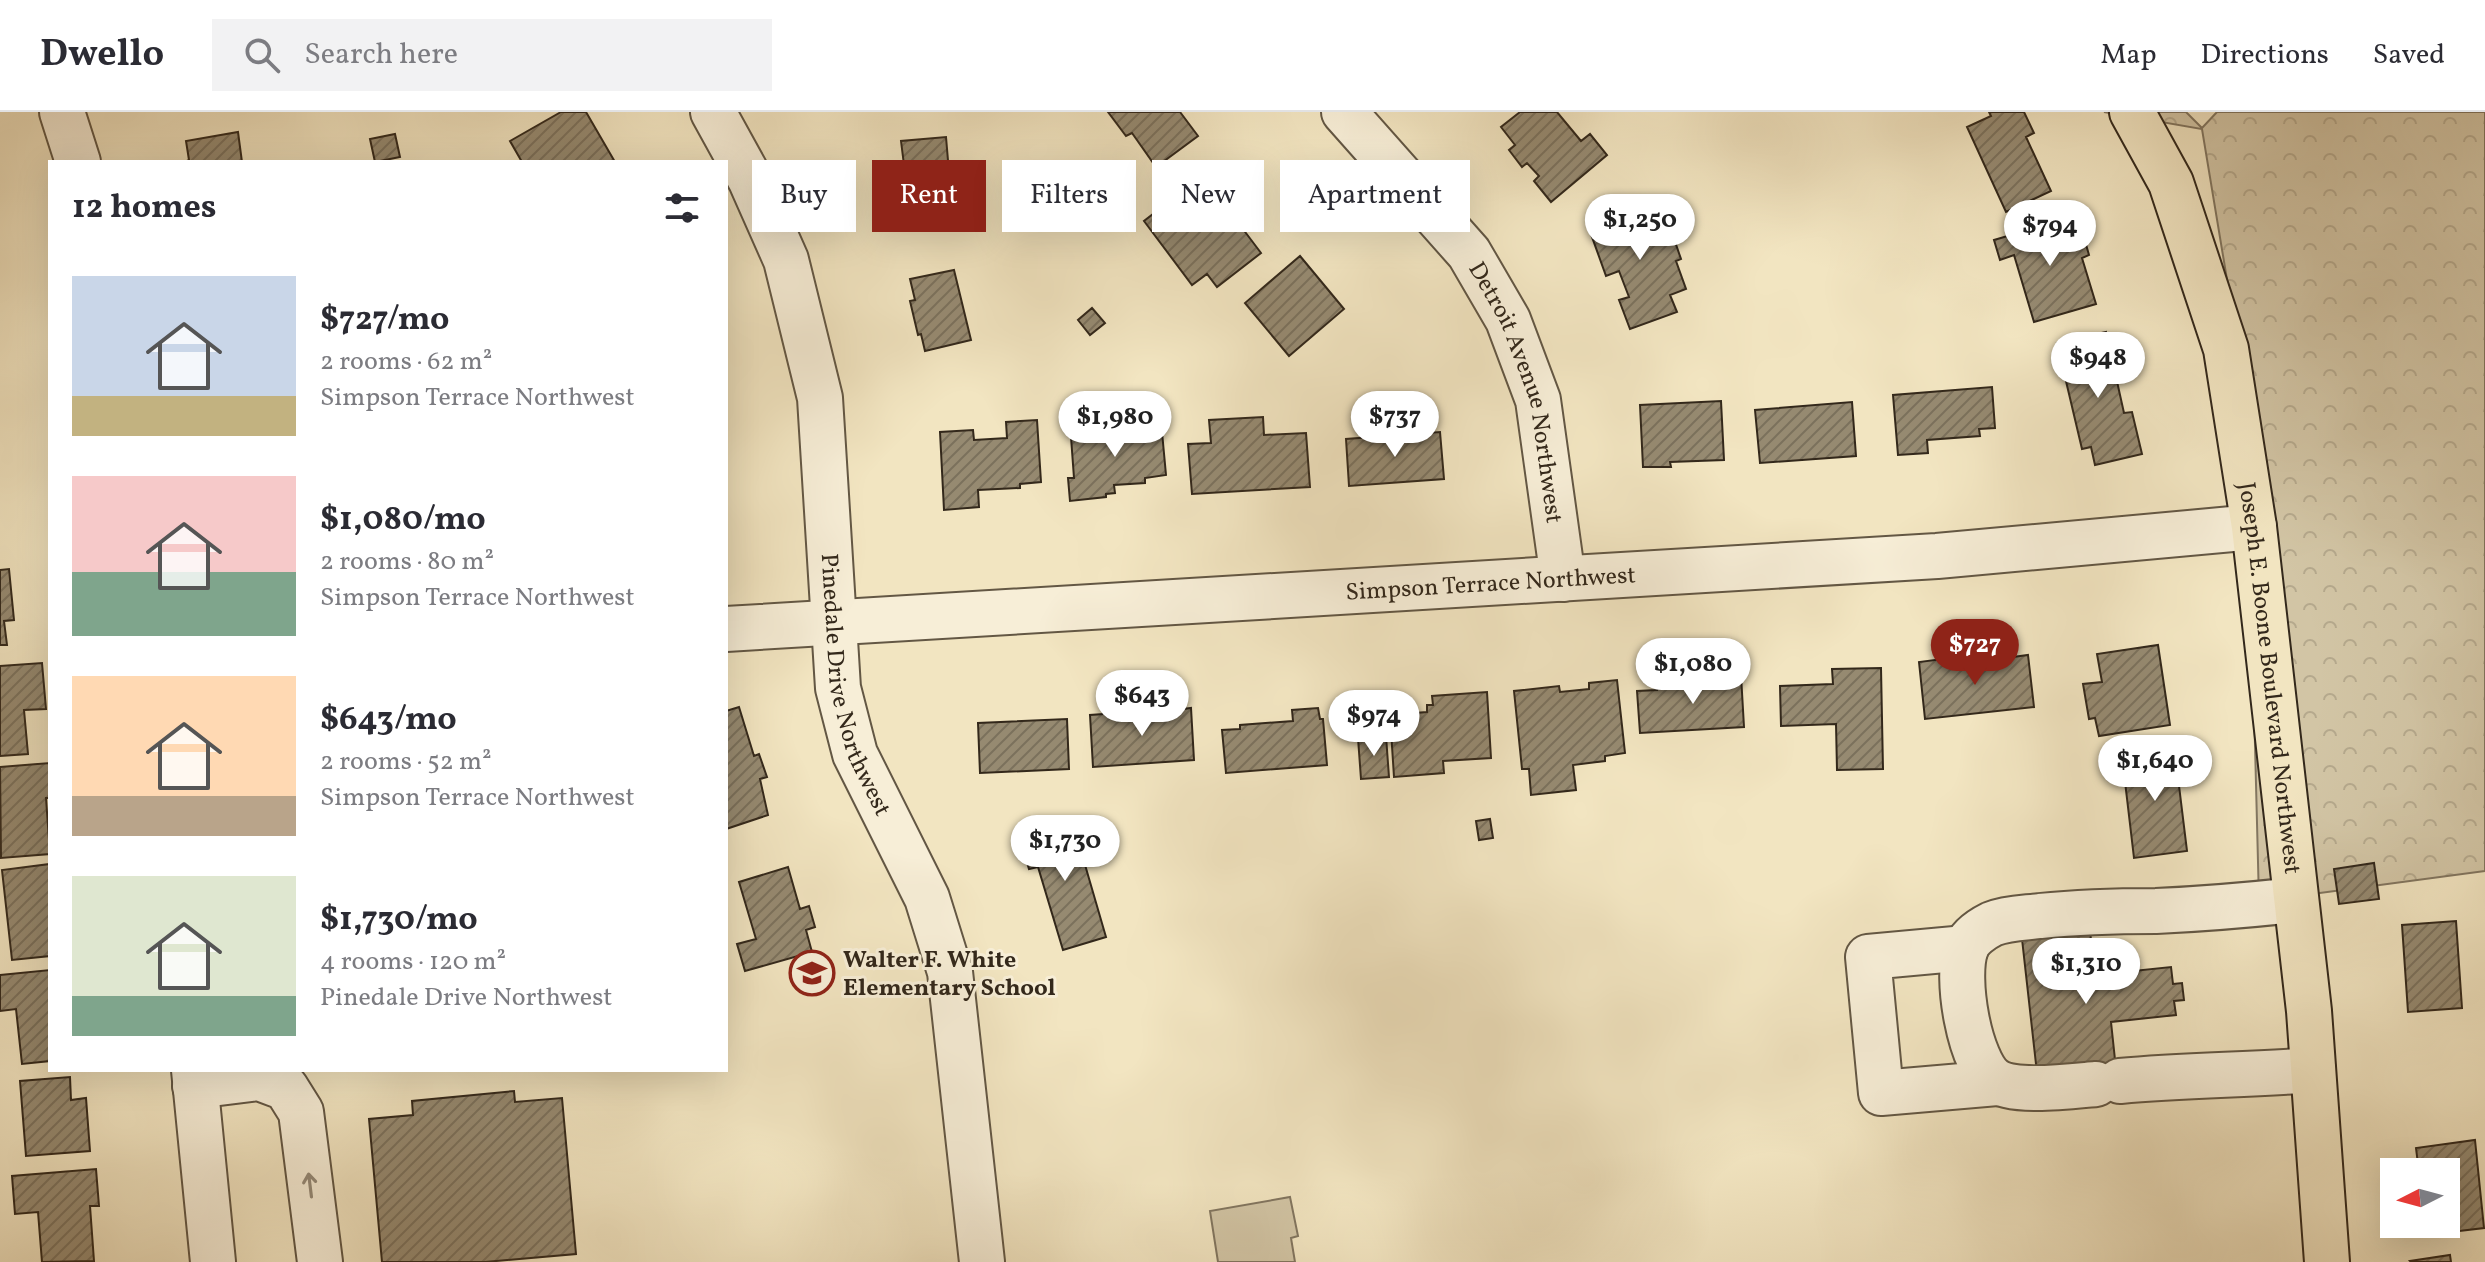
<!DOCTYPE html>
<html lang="en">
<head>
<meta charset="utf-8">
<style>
  :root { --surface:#fff; --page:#f2f2f3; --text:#2b2b33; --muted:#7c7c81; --line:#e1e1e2; --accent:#8f2418 }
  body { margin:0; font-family:Vollkorn,serif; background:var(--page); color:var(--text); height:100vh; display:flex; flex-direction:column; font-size:30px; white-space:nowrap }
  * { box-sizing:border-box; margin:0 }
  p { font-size:26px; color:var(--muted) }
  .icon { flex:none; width:44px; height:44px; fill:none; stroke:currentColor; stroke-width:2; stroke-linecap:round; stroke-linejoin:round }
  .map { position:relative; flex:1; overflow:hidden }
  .drawer { position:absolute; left:48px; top:48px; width:680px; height:912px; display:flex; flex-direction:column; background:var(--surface); border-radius:0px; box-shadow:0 8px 32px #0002 }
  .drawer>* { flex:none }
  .top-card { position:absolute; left:752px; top:48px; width:760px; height:72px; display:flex; gap:16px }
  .needle { width:52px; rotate:264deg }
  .tools { position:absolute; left:2380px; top:1046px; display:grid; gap:16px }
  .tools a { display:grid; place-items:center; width:80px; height:80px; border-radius:0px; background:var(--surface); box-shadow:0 8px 32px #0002; font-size:40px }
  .price { position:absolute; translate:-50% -68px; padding:0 18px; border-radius:28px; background:#fff; color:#222; font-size:26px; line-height:52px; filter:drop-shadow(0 2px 4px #0008) }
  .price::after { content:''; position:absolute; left:50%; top:48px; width:24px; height:18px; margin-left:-12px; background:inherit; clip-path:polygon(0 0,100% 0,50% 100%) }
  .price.selected { background:var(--accent); color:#fff }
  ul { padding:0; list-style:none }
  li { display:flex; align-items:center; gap:24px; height:200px; padding:0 24px }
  li span { display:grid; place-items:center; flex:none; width:224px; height:160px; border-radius:0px; color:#555 }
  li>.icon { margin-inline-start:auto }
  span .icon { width:96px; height:96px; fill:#fffc; stroke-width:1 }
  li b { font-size:34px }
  h2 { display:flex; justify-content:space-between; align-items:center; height:96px; padding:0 24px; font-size:34px }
  .tag { padding:0 28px; border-radius:0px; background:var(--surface); box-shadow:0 8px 32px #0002; font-size:28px; line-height:72px }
  .tag.selected { background:var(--accent); color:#fff }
  header { display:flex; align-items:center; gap:48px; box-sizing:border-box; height:112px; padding:0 40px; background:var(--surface); border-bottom:2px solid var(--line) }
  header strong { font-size:38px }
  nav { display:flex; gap:44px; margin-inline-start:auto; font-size:28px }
  .search { width:560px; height:72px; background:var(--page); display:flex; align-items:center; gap:20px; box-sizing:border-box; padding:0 28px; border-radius:0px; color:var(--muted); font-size:30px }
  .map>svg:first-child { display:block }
  .forest { fill:url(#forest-crowns); stroke:#827660; stroke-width:2 }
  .green { fill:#d2c5a5; stroke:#827660; stroke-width:2 }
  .building { fill:url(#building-hatch); stroke:#33281b; stroke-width:2 }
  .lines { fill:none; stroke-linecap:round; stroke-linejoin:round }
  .minor-casing { stroke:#635744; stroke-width:48 }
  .major-casing { stroke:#33281b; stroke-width:48 }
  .minor { stroke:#f7eed7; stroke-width:44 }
  .major { stroke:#f2e5c1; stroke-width:44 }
  .oneway { stroke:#958b79 }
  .labels { text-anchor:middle; stroke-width:6; stroke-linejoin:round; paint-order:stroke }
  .street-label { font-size:24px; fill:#33281b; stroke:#f7eed7 }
  .poi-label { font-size:24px; font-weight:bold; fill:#33281b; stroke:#f7eed7; text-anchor:start }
</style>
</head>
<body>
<header>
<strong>Dwello</strong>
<div class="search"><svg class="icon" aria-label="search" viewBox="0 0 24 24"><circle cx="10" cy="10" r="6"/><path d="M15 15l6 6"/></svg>Search here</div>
<nav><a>Map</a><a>Directions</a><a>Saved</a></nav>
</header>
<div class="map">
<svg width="2485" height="1150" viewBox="0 0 2485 1150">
  <defs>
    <pattern id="forest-crowns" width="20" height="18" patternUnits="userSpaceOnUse" patternTransform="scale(2)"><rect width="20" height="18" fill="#d2c5a5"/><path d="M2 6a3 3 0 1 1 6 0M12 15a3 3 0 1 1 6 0" fill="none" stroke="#b5a98d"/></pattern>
    <pattern id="building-hatch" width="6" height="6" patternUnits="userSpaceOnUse" patternTransform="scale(2)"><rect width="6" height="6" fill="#968a71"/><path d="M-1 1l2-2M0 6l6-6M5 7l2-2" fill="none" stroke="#7b715c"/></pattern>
  </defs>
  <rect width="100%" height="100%" fill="#f2e5c1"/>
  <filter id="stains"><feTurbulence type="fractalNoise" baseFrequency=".0025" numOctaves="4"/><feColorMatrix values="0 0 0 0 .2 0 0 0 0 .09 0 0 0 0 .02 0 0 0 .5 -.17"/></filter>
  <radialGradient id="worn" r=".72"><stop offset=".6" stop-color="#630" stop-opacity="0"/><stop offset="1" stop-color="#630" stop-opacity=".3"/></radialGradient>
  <path class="forest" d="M 2104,0 L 2186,0 L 2202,16 L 2217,0 L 2485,0 L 2485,759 L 2259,789 L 2246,282 L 2202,17 Z"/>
  <path class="green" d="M 1290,1085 L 1298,1124 L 1291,1126 L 1295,1150 L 1218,1150 L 1210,1099 Z"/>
  <path class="building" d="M 561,0 L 586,0 L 615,50 L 522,50 L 510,29 Z
    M 1108,0 L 1180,0 L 1198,24 L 1156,55 L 1132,21 L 1126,24 Z
    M 1520,0 L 1557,0 L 1581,29 L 1590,22 L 1607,43 L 1551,90 L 1534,69 L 1539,64 L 1527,51 L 1522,55 L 1509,38 L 1515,33 L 1501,15 Z
    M 1989,0 L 2024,0 L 2034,21 L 2026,25 L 2051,79 L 2006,100 L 1967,15 L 1991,4 Z
    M 238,20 L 242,50 L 185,50 L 189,48 L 186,29 Z
    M 395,22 L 400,45 L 375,50 L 370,27 Z
    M 946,25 L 950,72 L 955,71 L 956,81 L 951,81 L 952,92 L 908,96 L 907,85 L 903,85 L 899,54 L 904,53 L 901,29 Z
    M 1219,51 L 1240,79 L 1224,92 L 1261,141 L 1217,175 L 1207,162 L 1192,173 L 1144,109 Z
    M 1650,88 L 1662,121 L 1671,118 L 1681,147 L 1676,149 L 1686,177 L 1670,183 L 1677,200 L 1630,217 L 1619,188 L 1629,185 L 1619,159 L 1606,164 L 1587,111 Z
    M 2069,106 L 2075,125 L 2083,122 L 2089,143 L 2082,146 L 2096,192 L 2034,210 L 2014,143 L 2000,148 L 1994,128 Z
    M 1300,144 L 1344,197 L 1289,244 L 1245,191 Z
    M 954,158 L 971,228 L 925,239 L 921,222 L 918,223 L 910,189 L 915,188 L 910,167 Z
    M 1092,196 L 1105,211 L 1090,223 L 1078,208 Z
    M 2106,220 L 2124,301 L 2132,300 L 2142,342 L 2095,353 L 2091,335 L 2082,337 L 2057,231 Z
    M 1992,275 L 1995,316 L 1979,317 L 1980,324 L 1927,328 L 1928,341 L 1898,343 L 1893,283 Z
    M 1721,289 L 1724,348 L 1670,350 L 1671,355 L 1643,355 L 1640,293 Z
    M 1852,290 L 1856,344 L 1760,351 L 1755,298 Z
    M 1140,301 L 1143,322 L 1162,320 L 1166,363 L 1145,366 L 1145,371 L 1114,373 L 1115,381 L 1106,382 L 1106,385 L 1070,389 L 1068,366 L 1074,366 L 1071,325 L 1112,322 L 1110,304 Z
    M 1263,305 L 1264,323 L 1306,321 L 1310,375 L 1192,382 L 1188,332 L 1211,331 L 1209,308 Z
    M 1037,308 L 1041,370 L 1020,372 L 1020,376 L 978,378 L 979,395 L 944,398 L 940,320 L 973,318 L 974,328 L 1007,326 L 1006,310 Z
    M 1440,320 L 1444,367 L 1349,374 L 1346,327 Z
    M 9,457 L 14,508 L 4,509 L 7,533 L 0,533 L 0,458 Z
    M 2158,533 L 2170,613 L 2099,624 L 2095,606 L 2089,607 L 2083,572 L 2102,570 L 2097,542 Z
    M 2028,543 L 2034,595 L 1925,607 L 1919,550 L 1950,546 L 1951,552 L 1962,551 L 1963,557 L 1999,553 L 1998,547 Z
    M 42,551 L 46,597 L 24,598 L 28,642 L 0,644 L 0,554 Z
    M 1881,556 L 1883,657 L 1837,658 L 1836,612 L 1781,614 L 1780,574 L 1833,572 L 1832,557 Z
    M 1741,563 L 1744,615 L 1640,621 L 1637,579 L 1657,578 L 1656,573 L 1695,571 L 1695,566 Z
    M 1617,568 L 1625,641 L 1605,644 L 1605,649 L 1573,653 L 1576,678 L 1531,683 L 1529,657 L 1522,657 L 1514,579 L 1559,574 L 1560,580 L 1589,577 L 1589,571 Z
    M 1487,580 L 1491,646 L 1443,649 L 1444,661 L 1394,665 L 1390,603 L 1427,600 L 1427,593 L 1433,593 L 1432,584 Z
    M 739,595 L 754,644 L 759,642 L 767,665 L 760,667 L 768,703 L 726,717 L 726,599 Z
    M 1191,596 L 1194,648 L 1093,655 L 1090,603 L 1132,600 L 1132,604 Z
    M 1318,596 L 1320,607 L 1323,607 L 1327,653 L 1226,661 L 1222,618 L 1240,617 L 1240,613 L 1293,609 L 1292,598 Z
    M 1067,607 L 1069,657 L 980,661 L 978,611 Z
    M 1386,624 L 1389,665 L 1361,667 L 1358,626 Z
    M 2174,633 L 2187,739 L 2134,746 L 2124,661 L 2130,660 L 2128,639 Z
    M 50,651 L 50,686 L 46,686 L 50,742 L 1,746 L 0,655 Z
    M 1490,707 L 1493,726 L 1479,728 L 1476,709 Z
    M 1072,708 L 1106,825 L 1063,838 L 1038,755 L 1029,757 L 1019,724 Z
    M 2374,751 L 2379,787 L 2339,792 L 2334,757 Z
    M 50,752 L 50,844 L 12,848 L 2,758 Z
    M 788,755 L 800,797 L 809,794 L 815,815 L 806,818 L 812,840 L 745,859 L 737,832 L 756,827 L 739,770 Z
    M 2456,809 L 2462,896 L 2408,900 L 2402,813 Z
    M 2090,819 L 2095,863 L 2171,855 L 2173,872 L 2182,871 L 2184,888 L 2174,889 L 2176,903 L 2111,910 L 2118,976 L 2037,961 L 2022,827 Z
    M 50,858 L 50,949 L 22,952 L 16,897 L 0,899 L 0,863 Z
    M 70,965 L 71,988 L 86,986 L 90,1039 L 26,1044 L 20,969 Z
    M 514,979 L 515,990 L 562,986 L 576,1142 L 485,1150 L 382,1150 L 369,1007 L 413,1003 L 412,989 Z
    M 2475,1028 L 2484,1116 L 2426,1123 L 2425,1112 L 2446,1112 L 2446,1060 L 2419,1060 L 2416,1036 Z
    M 96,1057 L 99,1094 L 90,1094 L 94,1149 L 42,1150 L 38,1100 L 15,1102 L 12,1064 Z
    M 2450,1143 L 2451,1150 L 2411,1150 L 2410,1149 Z"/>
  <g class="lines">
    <g class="minor-casing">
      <g id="minor">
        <path d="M 62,0 L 78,50"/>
        <path id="s1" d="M 713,0 L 751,69 L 786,148 L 820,286 L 838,576 L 855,642 L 927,786 L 950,860 L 982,1150"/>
        <path id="s2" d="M 1344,0 L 1469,141 L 1508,208 L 1538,288 L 1563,467"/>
        <path id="s3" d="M 726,517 L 1937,444 L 2254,415"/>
        <path d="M 1966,836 L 1868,845 L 1881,981 L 1997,971"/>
        <path d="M 194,958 L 213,1150"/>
        <path d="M 2120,969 C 2185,963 2249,963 2313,958"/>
        <path d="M 2096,972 C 2073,974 2014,982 1994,968 C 1969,950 1955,865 1966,836 C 1969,826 1982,817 1992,812 C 2007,806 2024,806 2040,804 C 2079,800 2117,799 2156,799 C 2202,797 2249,793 2295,788"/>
        <path d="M 195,974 L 259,966 L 286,976 L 301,1000 L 320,1150"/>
      </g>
    </g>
    <g class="major-casing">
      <g id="major">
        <path id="s4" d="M 2132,0 L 2171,71 L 2226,237 L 2254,415 L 2309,899 L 2327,1150"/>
      </g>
    </g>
    <use href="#minor" class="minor"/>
    <use href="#major" class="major"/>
  </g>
  <defs><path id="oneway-shaft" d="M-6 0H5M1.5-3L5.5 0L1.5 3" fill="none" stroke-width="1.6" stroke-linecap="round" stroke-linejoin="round" transform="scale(2)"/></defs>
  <use class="oneway" href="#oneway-shaft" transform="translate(310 1073) rotate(-97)"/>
  <defs>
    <g id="school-ring" transform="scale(2.3)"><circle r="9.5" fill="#f7eed7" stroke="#8f2418" stroke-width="1.5"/><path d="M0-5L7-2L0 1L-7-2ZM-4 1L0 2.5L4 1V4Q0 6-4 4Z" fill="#8f2418"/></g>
  </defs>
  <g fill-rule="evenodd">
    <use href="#school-ring" x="812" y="861"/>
  </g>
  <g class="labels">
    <g class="street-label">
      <text dy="8" stroke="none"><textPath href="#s2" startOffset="338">Detroit Avenue Northwest</textPath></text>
      <text dy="8" stroke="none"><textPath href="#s3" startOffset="766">Simpson Terrace Northwest</textPath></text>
      <text dy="8" stroke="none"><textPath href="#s4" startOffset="588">Joseph E. Boone Boulevard Northwest</textPath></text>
      <text dy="8" stroke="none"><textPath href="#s1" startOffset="598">Pinedale Drive Northwest</textPath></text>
    </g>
    <g class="poi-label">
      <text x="843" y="855">Walter F. White<tspan x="843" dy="28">Elementary School</tspan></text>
    </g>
  </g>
  <rect width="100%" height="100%" filter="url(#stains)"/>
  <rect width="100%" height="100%" fill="url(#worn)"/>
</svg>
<div class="tools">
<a><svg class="needle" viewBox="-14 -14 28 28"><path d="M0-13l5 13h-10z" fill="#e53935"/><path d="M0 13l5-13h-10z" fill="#7c7c81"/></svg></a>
</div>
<b class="price" style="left:1640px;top:150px">$1,250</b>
<b class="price" style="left:2050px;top:156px">$794</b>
<b class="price" style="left:2098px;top:288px">$948</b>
<b class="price" style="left:1115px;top:347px">$1,980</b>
<b class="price" style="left:1395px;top:347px">$737</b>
<b class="price selected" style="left:1975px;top:575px">$727</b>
<b class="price" style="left:1693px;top:594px">$1,080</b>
<b class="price" style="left:1142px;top:626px">$643</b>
<b class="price" style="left:1374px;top:646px">$974</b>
<b class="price" style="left:2155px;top:691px">$1,640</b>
<b class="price" style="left:1065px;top:771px">$1,730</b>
<b class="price" style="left:2086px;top:894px">$1,310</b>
<div class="top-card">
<a class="tag">Buy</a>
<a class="tag selected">Rent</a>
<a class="tag">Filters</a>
<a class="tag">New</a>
<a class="tag">Apartment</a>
</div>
<section class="drawer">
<h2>12 homes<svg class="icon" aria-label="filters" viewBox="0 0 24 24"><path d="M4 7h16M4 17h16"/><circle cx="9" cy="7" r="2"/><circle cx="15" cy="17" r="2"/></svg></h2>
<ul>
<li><span style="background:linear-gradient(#c9d6e8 75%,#c2b280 0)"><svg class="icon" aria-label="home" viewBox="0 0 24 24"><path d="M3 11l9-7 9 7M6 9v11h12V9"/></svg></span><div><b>$727/mo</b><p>2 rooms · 62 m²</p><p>Simpson Terrace Northwest</p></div></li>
<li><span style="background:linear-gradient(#f6c9c9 60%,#7fa58c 0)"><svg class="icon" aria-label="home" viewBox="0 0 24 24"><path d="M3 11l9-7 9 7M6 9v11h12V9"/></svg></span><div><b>$1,080/mo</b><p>2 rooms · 80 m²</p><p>Simpson Terrace Northwest</p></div></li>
<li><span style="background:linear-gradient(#ffd9b3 75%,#b9a48a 0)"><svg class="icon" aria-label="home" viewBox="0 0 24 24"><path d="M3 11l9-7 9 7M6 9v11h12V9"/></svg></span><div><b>$643/mo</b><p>2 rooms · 52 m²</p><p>Simpson Terrace Northwest</p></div></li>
<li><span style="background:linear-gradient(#dfe7d0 75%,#7fa58c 0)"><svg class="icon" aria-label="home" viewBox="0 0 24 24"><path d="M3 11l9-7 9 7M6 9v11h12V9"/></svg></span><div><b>$1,730/mo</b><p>4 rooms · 120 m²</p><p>Pinedale Drive Northwest</p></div></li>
</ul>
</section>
</div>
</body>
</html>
